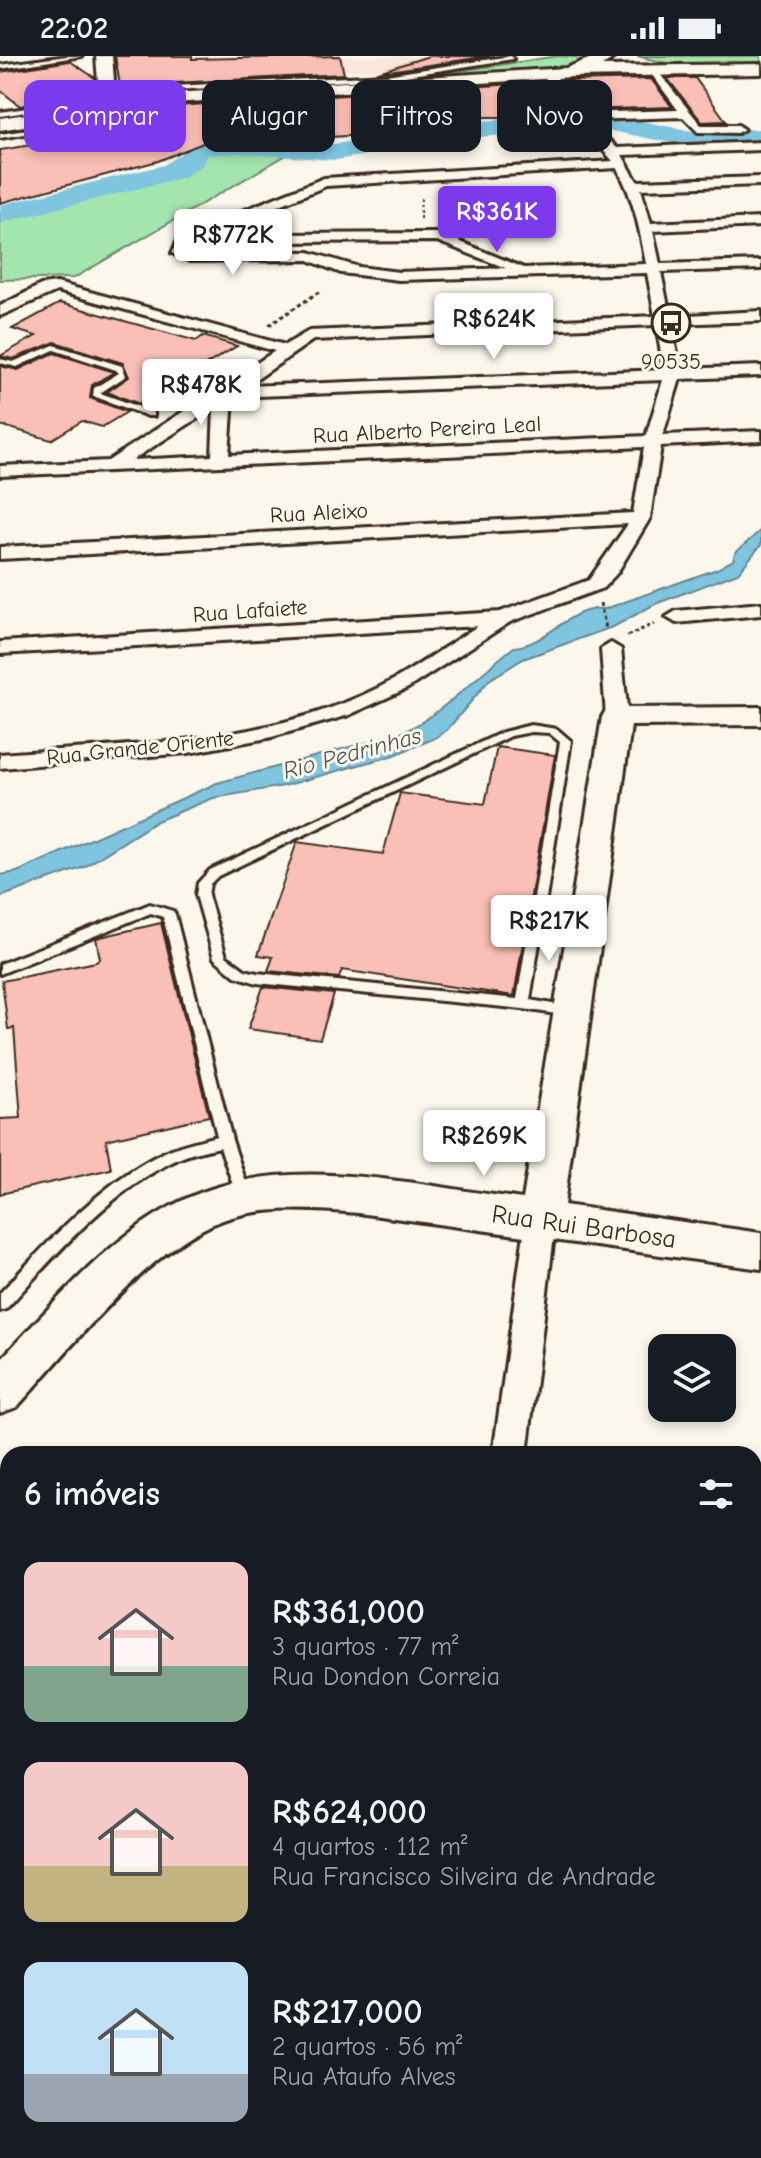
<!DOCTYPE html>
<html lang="pt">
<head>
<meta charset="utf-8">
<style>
  :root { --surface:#171b24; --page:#242831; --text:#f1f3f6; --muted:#9ea1a6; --accent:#7c3aed }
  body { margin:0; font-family:"Comic Neue",sans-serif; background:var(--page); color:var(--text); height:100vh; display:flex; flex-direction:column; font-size:30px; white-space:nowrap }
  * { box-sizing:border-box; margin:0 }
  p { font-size:26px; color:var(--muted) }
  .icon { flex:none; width:44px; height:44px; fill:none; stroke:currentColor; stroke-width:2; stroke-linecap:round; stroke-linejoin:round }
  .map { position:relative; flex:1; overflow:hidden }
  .drawer { position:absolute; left:0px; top:1390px; width:762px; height:712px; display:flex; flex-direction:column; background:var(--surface); border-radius:24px 24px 0 0; box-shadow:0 4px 12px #0003 }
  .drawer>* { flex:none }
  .hud { position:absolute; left:24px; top:24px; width:714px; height:72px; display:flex; gap:16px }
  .tools { position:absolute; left:648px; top:1278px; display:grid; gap:16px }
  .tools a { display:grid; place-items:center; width:88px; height:88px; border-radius:16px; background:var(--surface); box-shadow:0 4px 12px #0003; font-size:40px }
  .price { position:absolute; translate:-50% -68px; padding:0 18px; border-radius:8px; background:#fff; color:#222; font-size:26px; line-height:52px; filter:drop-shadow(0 2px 4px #0008) }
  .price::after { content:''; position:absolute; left:50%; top:48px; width:24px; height:18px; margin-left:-12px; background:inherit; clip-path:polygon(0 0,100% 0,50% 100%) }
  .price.on { background:var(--accent); color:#fff }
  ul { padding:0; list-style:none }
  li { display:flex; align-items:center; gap:24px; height:200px; padding:0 24px }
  li span { display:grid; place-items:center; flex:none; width:224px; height:160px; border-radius:16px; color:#555 }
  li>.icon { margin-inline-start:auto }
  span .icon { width:96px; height:96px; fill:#fffc; stroke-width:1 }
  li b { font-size:34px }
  h2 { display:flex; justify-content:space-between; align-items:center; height:96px; padding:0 24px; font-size:34px }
  .chip { padding:0 28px; border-radius:16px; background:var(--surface); box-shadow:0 4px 12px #0003; font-size:28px; line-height:72px }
  .chip.on { background:var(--accent); color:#fff }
  .status { display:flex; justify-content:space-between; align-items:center; height:56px; padding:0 40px; background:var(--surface); direction:ltr }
  .status svg { height:22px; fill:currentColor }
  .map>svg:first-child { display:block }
  .built { fill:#fbe6dc }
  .green { fill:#a4e5ae; stroke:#708866; stroke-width:2 }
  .water { fill:#7fc5df; stroke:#648792; stroke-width:2 }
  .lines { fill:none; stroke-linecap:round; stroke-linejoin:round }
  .river { fill:#7fc5df; fill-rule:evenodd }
  .building { fill:#fabfb6; stroke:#3b2a1e; stroke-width:2 }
  .lane-casing { stroke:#3b2a1e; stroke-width:6 }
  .street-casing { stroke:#3b2a1e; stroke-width:6 }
  .secondary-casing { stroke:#3b2a1e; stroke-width:6 }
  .primary-casing { stroke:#3b2a1e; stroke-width:6 }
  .path-far1 { stroke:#3b2a1e; stroke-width:2; stroke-dasharray:3 3; stroke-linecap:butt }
  .path { stroke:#3b2a1e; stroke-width:3; stroke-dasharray:4 3; stroke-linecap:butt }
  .lane { fill:#fbf7ec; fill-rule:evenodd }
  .street { fill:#fbf7ec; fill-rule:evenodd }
  .secondary { fill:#fbf7ec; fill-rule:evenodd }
  .primary { fill:#fbf7ec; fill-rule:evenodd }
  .labels { text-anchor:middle; stroke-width:6; stroke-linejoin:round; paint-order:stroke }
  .far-poi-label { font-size:22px; fill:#3b2a1e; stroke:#fbf7ec }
  .far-street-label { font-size:22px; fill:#3b2a1e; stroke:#fbf7ec }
  .far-water-label { font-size:24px; font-style:italic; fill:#4f5858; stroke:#fbf7ec }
  .street-label { font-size:26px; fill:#3b2a1e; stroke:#fbf7ec }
</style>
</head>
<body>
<div class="status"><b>22:02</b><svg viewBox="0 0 49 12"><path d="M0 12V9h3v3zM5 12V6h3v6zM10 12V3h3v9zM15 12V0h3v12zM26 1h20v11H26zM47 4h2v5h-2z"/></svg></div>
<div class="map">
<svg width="761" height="2102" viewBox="0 0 761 2102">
  <rect width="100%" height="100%" fill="#fbf7ec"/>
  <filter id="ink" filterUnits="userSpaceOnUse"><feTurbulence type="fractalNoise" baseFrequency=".0125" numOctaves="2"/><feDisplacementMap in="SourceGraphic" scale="16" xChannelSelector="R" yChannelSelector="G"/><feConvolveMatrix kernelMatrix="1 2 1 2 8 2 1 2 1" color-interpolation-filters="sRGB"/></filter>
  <g filter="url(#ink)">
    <path class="built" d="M 506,0 L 403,12 L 233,19 L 229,1 Z"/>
    <path class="green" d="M 558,0 L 589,2 C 561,22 485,16 450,18 C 393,22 336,27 279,30 L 446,17 Z
      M 637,0 L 761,0 L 761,9 L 670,8 Z
      M 236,89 L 295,94 L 74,222 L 0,224 L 0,158 L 174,115 L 192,103 L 198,92 Z
      M 8,1592 L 8,1756 L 0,1761 L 0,1596 Z"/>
    <path class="water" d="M 761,474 L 761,489 L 738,517 L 655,548 L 615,570 L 523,603 L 489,624 L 447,674 L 433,683 L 394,699 L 284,730 L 213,742 L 157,765 L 84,811 L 0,841 L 0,819 L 17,816 L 217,727 L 368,686 C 425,680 469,625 514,591 C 549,588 570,549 605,553 L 717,513 L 733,504 L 735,497 Z"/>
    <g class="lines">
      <path class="river" d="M 596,56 L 692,75 L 761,73 L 761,89 L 692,91 L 596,72 L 466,82 L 336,104 L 236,97 L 208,99 L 202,109 L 184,121 L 0,167 L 0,149 L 164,109 L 181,98 L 188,86 L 236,81 L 336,88 L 466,66 Z"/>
    </g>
    <path class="building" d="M 115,0 L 192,0 L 192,3 L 340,0 L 344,18 L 173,27 L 121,35 Z
      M 429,0 L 490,0 L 375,17 Z
      M 70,5 L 95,22 L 96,39 L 20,50 L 0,34 L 0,16 Z
      M 667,22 L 695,22 L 726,65 L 702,66 Z
      M 651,23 L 672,51 L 583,54 L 563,25 Z
      M 545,26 L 581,75 L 508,78 L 502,61 L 484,61 L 410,65 L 412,68 L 397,69 L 401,77 L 276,84 L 275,81 L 218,81 L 158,105 L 0,147 L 0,94 L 63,84 L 53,76 L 73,73 L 74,65 L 91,62 L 101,73 L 107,74 L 109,69 L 101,60 L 159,51 Z
      M 60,247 L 196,285 L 203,280 L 237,290 L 140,348 L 107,336 L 129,321 L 123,307 L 55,286 L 13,303 L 0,300 L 36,280 L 12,273 Z
      M 54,297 L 114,316 L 92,329 L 90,342 L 127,356 L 102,371 L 82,365 L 51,384 L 0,369 L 0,310 L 18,314 Z
      M 497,691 L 555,699 L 514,940 L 342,914 L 339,922 L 268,915 L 273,901 L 258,899 L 297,786 L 383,798 L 400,737 L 485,748 Z
      M 161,867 L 209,1060 L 106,1084 L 111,1113 L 0,1138 L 0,1063 L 21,1062 L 14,972 L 8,973 L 2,925 L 96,906 L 100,903 L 96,882 Z
      M 263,931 L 334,938 L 320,983 L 248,973 Z"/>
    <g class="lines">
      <g class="lane-casing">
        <path id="lane" d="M 67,0 L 82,0 L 0,13 L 0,9 Z
          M 511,0 L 513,3 L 386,23 L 173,34 L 0,60 L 0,56 L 173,30 L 386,19 Z
          M 86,53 L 90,53 L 107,71 L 103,71 Z
          M 60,57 L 73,68 L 73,70 L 0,82 L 0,78 L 66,68 L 57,59 Z
          M 54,289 L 122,310 L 126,320 L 100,337 L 154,356 L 154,360 L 148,360 L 93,340 L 94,332 L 119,317 L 116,314 L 54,294 L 17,311 L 0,307 L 0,303 L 13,306 Z
          M 531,669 L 557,673 L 571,685 L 530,944 L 575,952 L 577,955 L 575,958 L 570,960 L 523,953 L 257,927 L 235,920 L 214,902 L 196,839 L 198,827 L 210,814 L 503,676 ZM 531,676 L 549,677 L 560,686 L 517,943 L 257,917 L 245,914 L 226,900 L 208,839 L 210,828 L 218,820 L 511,680 Z
          M 150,848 L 173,855 L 175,858 L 232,1084 L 250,1139 L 248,1143 L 243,1145 L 238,1143 L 220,1091 C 206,1094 191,1097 178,1103 C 109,1135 56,1198 6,1253 L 0,1255 L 0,1237 C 50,1185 102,1124 169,1094 C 184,1088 201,1084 217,1080 L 163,861 L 151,857 L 0,918 L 0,908 Z"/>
      </g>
      <g class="street-casing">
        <path id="street" d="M 655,12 L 701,69 L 738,69 L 744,73 L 738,77 L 698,76 L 683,61 L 588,64 L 617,92 L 761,86 L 761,94 L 622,99 L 637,125 L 761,121 L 761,129 L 641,133 L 651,167 L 761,162 L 761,170 L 653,175 L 660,208 L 761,205 L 761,213 L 661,216 L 670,260 L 761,255 L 761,265 L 671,268 L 680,313 L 761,310 L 761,320 L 680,323 L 663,379 L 761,375 L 761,385 L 661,390 L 650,462 L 617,517 L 603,532 L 510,566 L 408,632 L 349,659 L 268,682 L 188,697 L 0,712 L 0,698 C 131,688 277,689 395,623 C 423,607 450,587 478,570 L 0,598 L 0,586 L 500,556 L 589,524 L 628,468 L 0,503 L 0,491 L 633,457 L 644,391 L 0,420 L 0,410 L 108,405 L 275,295 L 57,235 L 0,260 L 0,250 L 41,229 L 57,227 L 285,289 L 309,275 L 655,260 L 647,217 L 399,224 L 341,217 L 308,204 L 190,205 L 172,197 L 180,180 L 324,122 L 613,105 L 574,63 L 543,18 L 553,16 L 581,57 L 678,54 L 649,15 ZM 617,112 C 634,142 640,175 646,208 L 524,212 L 439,177 L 277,178 L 270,182 L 277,186 L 437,185 L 506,212 L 399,216 L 359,211 L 309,196 L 187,195 L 191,186 L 326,130 ZM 656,269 L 664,314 L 247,330 L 313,284 ZM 663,324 L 646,380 L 229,399 L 233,341 ZM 214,352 L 212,400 L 132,404 Z
          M 761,547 L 761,559 L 676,567 L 666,561 L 676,555 Z
          M 611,587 L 621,593 L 628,661 L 617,667 L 606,661 L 601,593 Z
          M 541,1151 L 552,1154 L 556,1163 L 527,1398 L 493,1398 L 526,1163 L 530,1154 Z
          M 396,2094 L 442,2094 L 440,2102 L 398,2102 Z"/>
      </g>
      <g class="secondary-casing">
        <path id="secondary" d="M 96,0 L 112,0 L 115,37 L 132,45 L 132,51 L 120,51 L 99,39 Z
          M 761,651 L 761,669 L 631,670 L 564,1149 L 761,1177 L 761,1213 L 358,1157 C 318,1154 276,1150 236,1160 C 159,1178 69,1294 17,1351 L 0,1357 L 0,1304 C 51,1251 101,1190 166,1153 C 272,1091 408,1129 523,1143 L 602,661 L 606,654 L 617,652 Z"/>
      </g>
      <g class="primary-casing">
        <path id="primary" d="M 596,0 L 616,0 L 602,10 L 761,8 L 761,18 L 573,21 L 159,48 L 0,74 L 0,62 L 159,38 L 566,12 Z"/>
      </g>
      <path class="path-far1" d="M 420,163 L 421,141"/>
      <path class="path" d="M 269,269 L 319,236
        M 600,547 L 606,573
        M 627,580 L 654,568"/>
      <use href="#lane" class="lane"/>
      <use href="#street" class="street"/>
      <use href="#secondary" class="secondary"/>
      <use href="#primary" class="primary"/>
    </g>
  </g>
  <defs>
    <g id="bus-ring" transform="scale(2)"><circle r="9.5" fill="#fbf7ec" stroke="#3b2a1e" stroke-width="1.5"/><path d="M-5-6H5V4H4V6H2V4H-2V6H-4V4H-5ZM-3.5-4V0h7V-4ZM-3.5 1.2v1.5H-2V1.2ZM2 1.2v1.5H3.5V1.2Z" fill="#3b2a1e"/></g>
  </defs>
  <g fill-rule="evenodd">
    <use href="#bus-ring" x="671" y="267"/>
  </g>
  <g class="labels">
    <g class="far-poi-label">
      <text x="671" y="313">90535</text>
    </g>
    <g class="far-street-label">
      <text transform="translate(427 373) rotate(-3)" y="8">Rua Alberto Pereira Leal</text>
      <text transform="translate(319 456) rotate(-3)" y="8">Rua Aleixo</text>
      <text transform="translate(250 554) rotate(-4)" y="8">Rua Lafaiete</text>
      <text transform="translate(140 691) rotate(-6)" y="8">Rua Grande Oriente</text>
    </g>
    <g class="far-water-label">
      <text transform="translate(352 697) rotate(-15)" y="8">Rio Pedrinhas</text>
    </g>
    <g class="street-label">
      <text transform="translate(584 1170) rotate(8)" y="9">Rua Rui Barbosa</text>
    </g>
  </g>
</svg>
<div class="tools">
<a><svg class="icon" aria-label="layers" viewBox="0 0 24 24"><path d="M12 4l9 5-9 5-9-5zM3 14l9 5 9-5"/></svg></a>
</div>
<b class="price on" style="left:497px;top:198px">R$361K</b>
<b class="price" style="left:233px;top:221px">R$772K</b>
<b class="price" style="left:494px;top:305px">R$624K</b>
<b class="price" style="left:201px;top:371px">R$478K</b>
<b class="price" style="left:549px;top:907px">R$217K</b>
<b class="price" style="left:484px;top:1122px">R$269K</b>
<div class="hud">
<a class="chip on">Comprar</a>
<a class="chip">Alugar</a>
<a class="chip">Filtros</a>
<a class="chip">Novo</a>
</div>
<section class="drawer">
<h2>6 imóveis<svg class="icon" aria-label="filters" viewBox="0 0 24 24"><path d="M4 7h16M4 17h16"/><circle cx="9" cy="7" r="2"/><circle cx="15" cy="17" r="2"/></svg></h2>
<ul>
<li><span style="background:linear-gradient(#f6c9c9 65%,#7fa58c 0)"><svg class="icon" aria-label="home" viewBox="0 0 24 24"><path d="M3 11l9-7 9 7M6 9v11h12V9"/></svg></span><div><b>R$361,000</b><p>3 quartos · 77 m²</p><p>Rua Dondon Correia</p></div></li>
<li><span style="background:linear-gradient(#f6c9c9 65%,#c2b280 0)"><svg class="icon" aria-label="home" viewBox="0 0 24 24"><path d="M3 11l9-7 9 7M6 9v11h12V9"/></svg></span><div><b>R$624,000</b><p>4 quartos · 112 m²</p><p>Rua Francisco Silveira de Andrade</p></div></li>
<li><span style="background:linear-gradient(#bfe0f5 70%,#9aa5b1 0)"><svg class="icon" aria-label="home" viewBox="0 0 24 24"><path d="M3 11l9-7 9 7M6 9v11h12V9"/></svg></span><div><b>R$217,000</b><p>2 quartos · 56 m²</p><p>Rua Ataufo Alves</p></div></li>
</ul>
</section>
</div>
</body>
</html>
